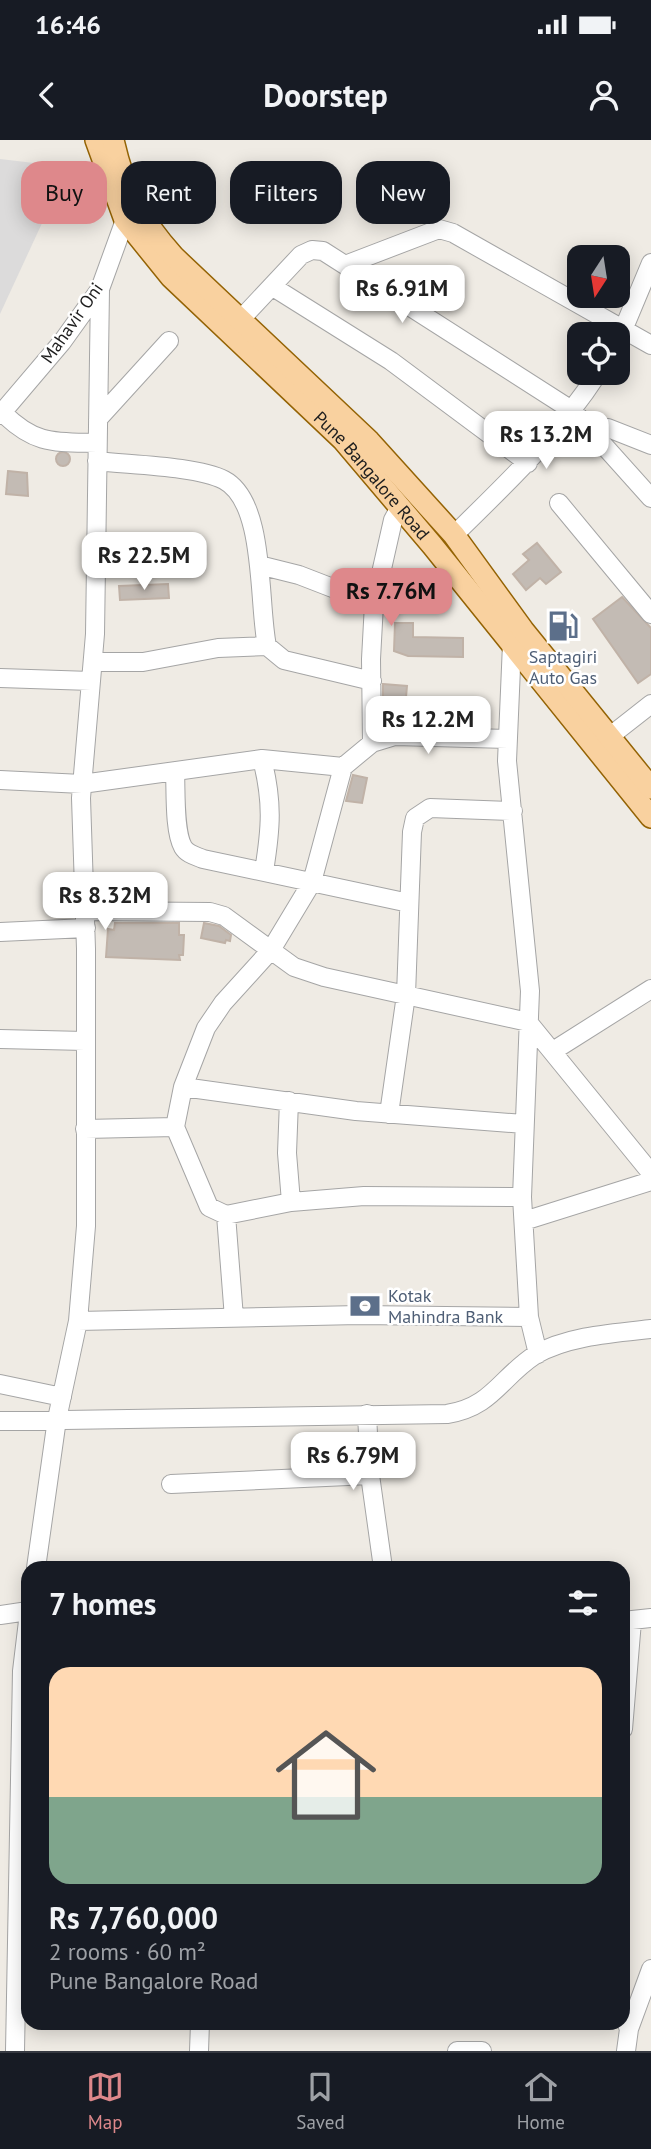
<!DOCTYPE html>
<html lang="en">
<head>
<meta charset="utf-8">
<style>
  :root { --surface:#171b24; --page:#242831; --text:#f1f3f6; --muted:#9ea1a6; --line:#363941; --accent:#de888b }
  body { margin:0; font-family:"PT Sans",sans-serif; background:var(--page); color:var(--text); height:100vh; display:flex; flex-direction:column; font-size:26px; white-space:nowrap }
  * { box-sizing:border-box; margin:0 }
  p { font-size:23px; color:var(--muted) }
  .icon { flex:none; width:38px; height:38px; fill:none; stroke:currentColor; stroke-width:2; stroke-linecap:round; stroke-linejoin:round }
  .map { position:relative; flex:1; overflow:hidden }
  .side { position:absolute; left:21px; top:1421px; width:609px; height:469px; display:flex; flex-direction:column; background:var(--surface); border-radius:21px; box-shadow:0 4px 18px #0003 }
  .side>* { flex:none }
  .banner { position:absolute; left:21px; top:21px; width:609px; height:63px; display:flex; gap:14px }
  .needle { width:46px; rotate:192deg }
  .tools { position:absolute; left:567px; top:105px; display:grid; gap:14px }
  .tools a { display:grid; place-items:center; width:63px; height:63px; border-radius:14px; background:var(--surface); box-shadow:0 4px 18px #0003; font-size:35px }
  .price { position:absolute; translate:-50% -60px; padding:0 16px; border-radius:14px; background:#fff; color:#222; font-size:23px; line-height:46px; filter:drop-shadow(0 2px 4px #0008) }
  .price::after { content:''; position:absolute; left:50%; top:42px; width:21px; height:16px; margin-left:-10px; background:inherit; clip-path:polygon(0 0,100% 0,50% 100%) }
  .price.current { background:var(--accent); color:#111 }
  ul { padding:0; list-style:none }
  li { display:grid; align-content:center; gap:14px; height:371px; padding:0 28px }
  li span { display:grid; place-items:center; height:217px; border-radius:21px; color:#555 }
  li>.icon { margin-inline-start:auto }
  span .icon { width:126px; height:126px; fill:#fffc; stroke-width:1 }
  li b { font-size:30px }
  h2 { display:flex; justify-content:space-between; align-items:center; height:84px; padding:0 28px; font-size:30px }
  .tag { padding:0 24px; border-radius:21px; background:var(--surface); box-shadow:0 4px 18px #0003; font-size:24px; line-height:63px }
  .tag.current { background:var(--accent); color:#111 }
  .status { display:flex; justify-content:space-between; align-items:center; height:49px; padding:0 35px; background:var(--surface); direction:ltr }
  .status svg { height:19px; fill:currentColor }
  header { display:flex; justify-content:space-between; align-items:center; height:91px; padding:0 28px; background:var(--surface); font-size:32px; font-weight:800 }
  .menu { display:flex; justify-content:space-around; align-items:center; height:98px; border-top:2px solid var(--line); background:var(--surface); font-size:19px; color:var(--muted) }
  .menu a { display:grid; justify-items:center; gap:4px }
  .menu .current { color:var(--accent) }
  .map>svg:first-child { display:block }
  .residential { fill:#dcdbdb }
  .building { fill:#c3bbb4; stroke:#c0b2a7; stroke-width:2 }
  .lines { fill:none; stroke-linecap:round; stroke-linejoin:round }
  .minor-casing { stroke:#a5a5a5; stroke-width:20 }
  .major-casing { stroke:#946304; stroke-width:24 }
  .minor { stroke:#fff; stroke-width:18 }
  .major { stroke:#f9d19f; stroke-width:21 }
  .labels { text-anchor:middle; stroke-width:5; stroke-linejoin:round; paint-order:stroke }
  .street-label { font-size:18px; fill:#1e1e1e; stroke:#fff }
  .service-label { font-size:18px; fill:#4e5e75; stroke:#fff }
</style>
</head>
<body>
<div class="status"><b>16:46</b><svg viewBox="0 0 49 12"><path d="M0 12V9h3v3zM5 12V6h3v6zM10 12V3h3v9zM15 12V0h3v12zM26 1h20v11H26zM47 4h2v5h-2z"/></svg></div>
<header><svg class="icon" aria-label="back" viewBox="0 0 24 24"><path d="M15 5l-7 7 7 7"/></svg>Doorstep<svg class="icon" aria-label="person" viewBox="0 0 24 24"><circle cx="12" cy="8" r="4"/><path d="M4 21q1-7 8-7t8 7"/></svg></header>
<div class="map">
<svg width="651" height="1911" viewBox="0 0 651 1911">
  <rect width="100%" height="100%" fill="#efebe4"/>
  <path class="residential" d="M 0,19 L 68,27 L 0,174 Z"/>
  <path class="building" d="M56 319a7 7 0 1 1 14 0a7 7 0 1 1-14 0Z
    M 8,331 L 27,333 L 28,356 L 6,354 Z
    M 537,403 L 561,432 L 546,444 L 540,438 L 526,450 L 513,434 L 529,420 L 523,414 Z
    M 168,444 L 169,458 L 120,460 L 119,446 Z
    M 622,457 L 651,488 L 651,534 L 638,543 L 593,479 Z
    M 395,483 L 413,483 L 413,497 L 463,498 L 463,517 L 408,516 L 394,511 Z
    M 383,544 L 407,546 L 405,568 L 398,567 L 397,578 L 383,577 Z
    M 353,635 L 367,638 L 362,663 L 346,661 Z
    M 115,783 L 179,783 L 179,795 L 184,795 L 183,815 L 179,815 L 180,820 L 106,817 L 108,789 L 114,790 Z
    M 204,783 L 219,786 L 231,795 L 230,801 L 226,800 L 225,803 L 201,798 Z"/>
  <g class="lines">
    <g class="minor-casing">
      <path id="minor" d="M 345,125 L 439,89 L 453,93 L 651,205
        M 273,147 L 391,221 L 528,323
        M 241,179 L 301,115 L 312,110 L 323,111 L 573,271 L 651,358
        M 618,202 L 651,123
        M 3,273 C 35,305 55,302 97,303
        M 0,275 L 62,202 L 100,149 L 125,80
        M 98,279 L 169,201
        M 590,291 L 608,288 L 651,305
        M 97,321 C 130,325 197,326 224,340 C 266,362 258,463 267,506 L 284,520 L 372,541
        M 559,363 L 651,474
        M 454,395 C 506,344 558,295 598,233
        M 259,425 L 299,435 L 374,464
        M 512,504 L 507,621 L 530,851 L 522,1057 L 529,1177 L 538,1214
        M 93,522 L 143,522 L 218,508 L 267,506
        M 0,538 L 91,541
        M 609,597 L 651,564
        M 372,603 L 371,519 L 374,464 L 393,380 L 400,367
        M 262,619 C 273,662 271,688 264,731
        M 175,632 C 176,651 174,691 183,707 C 187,714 196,716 203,719 L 409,763
        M 0,640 L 82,644 L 262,619 L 343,627
        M 85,771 L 210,772 L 224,776 L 294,827 L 324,837 L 528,882 L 651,1033
        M 0,792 L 86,788
        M 0,899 L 85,901
        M 553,911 L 651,849
        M 183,947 L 206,888 L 223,863 L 271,810 L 312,742 L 343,627 L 372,603 L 395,596 L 508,599
        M 289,961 L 287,1013 L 291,1062
        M 389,974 L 406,855 L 412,692 L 415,678 L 430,668 L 513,671
        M 85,989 L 175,987
        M 522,1057 L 364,1056 L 291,1062 L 226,1075 L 209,1067 L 175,987 L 183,947 L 356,971 L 524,984
        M 226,1075 L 234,1178
        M 524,1081 L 651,1041
        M 78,1181 L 359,1175 L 529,1177
        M 0,1244 L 62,1257
        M 367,1274 L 370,1335 L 383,1428
        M 0,1281 L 447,1274 C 492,1267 500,1238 535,1215 C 567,1196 615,1193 651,1189
        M 171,1344 L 370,1335
        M 36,1428 L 57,1279 L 78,1181 L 86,1086 L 86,809 L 81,658 L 95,494 L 100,149
        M 0,1475 L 28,1471
        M 623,1481 L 651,1478
        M 623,1589 L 632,1481
        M 624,1877 L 629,1889 L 626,1911
        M 629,1889 L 651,1829
        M 15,1911 L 22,1531 L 28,1481
        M 199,1911 L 200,1883
        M 457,1911 L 482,1911"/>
    </g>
    <g class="major-casing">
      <g id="major">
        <path id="s1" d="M 96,0 L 125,80 L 171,137 L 343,300 L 432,405 L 651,677"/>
        <path d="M 113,0 C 124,50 140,79 174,117 L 369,301 L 454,395 L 523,490 L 651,648"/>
      </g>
    </g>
    <use href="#minor" class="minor"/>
    <use href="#major" class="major"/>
  </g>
  <defs>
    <g id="fuel-bare" transform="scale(2.415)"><path d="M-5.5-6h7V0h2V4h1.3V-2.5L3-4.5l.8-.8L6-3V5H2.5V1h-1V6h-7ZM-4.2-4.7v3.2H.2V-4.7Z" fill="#5c6f8a" stroke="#fff" stroke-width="2.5" paint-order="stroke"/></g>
    <g id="bank-bare" transform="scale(2.415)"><path d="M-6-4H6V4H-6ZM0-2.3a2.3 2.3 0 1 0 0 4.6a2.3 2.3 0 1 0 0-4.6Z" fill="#5c6f8a" stroke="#fff" stroke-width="2.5" paint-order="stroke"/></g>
  </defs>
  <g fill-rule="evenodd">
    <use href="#fuel-bare" x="563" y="486"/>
    <use href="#bank-bare" x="365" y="1166"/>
  </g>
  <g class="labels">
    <g class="street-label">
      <text transform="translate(72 183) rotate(-55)" y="6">Mahavir Oni</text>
      <text dy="6" stroke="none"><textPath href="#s1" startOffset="441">Pune Bangalore Road</textPath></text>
    </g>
    <g class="service-label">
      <text x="563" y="523">Saptagiri<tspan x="563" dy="21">Auto Gas</tspan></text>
      <text x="388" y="1162" text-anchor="start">Kotak<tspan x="388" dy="21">Mahindra Bank</tspan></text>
    </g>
  </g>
</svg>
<div class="tools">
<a><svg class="needle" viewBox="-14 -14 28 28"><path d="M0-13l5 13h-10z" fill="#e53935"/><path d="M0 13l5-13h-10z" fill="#9ea1a6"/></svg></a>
<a><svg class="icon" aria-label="locate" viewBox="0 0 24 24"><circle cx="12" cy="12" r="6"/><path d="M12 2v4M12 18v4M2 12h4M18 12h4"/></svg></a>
</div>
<b class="price" style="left:402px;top:185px">Rs 6.91M</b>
<b class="price" style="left:546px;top:331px">Rs 13.2M</b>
<b class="price" style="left:144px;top:452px">Rs 22.5M</b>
<b class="price current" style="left:391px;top:488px">Rs 7.76M</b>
<b class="price" style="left:428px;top:616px">Rs 12.2M</b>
<b class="price" style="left:105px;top:792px">Rs 8.32M</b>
<b class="price" style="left:353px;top:1352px">Rs 6.79M</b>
<div class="banner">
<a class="tag current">Buy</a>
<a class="tag">Rent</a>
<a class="tag">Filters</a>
<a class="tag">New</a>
</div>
<section class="side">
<h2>7 homes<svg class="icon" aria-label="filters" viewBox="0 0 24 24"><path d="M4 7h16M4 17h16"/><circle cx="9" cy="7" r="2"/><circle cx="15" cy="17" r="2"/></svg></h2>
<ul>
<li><span style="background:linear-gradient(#ffd9b3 60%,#7fa58c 0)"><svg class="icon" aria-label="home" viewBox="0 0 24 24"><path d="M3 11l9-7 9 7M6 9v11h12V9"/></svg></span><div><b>Rs 7,760,000</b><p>2 rooms · 60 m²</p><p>Pune Bangalore Road</p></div></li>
</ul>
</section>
</div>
<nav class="menu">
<a class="current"><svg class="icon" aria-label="map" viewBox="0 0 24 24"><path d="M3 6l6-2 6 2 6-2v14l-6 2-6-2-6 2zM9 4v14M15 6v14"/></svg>Map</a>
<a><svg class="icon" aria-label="saved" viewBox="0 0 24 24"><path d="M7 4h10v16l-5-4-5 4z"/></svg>Saved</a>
<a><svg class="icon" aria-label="home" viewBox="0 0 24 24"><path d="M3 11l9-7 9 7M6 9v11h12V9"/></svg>Home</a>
</nav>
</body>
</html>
